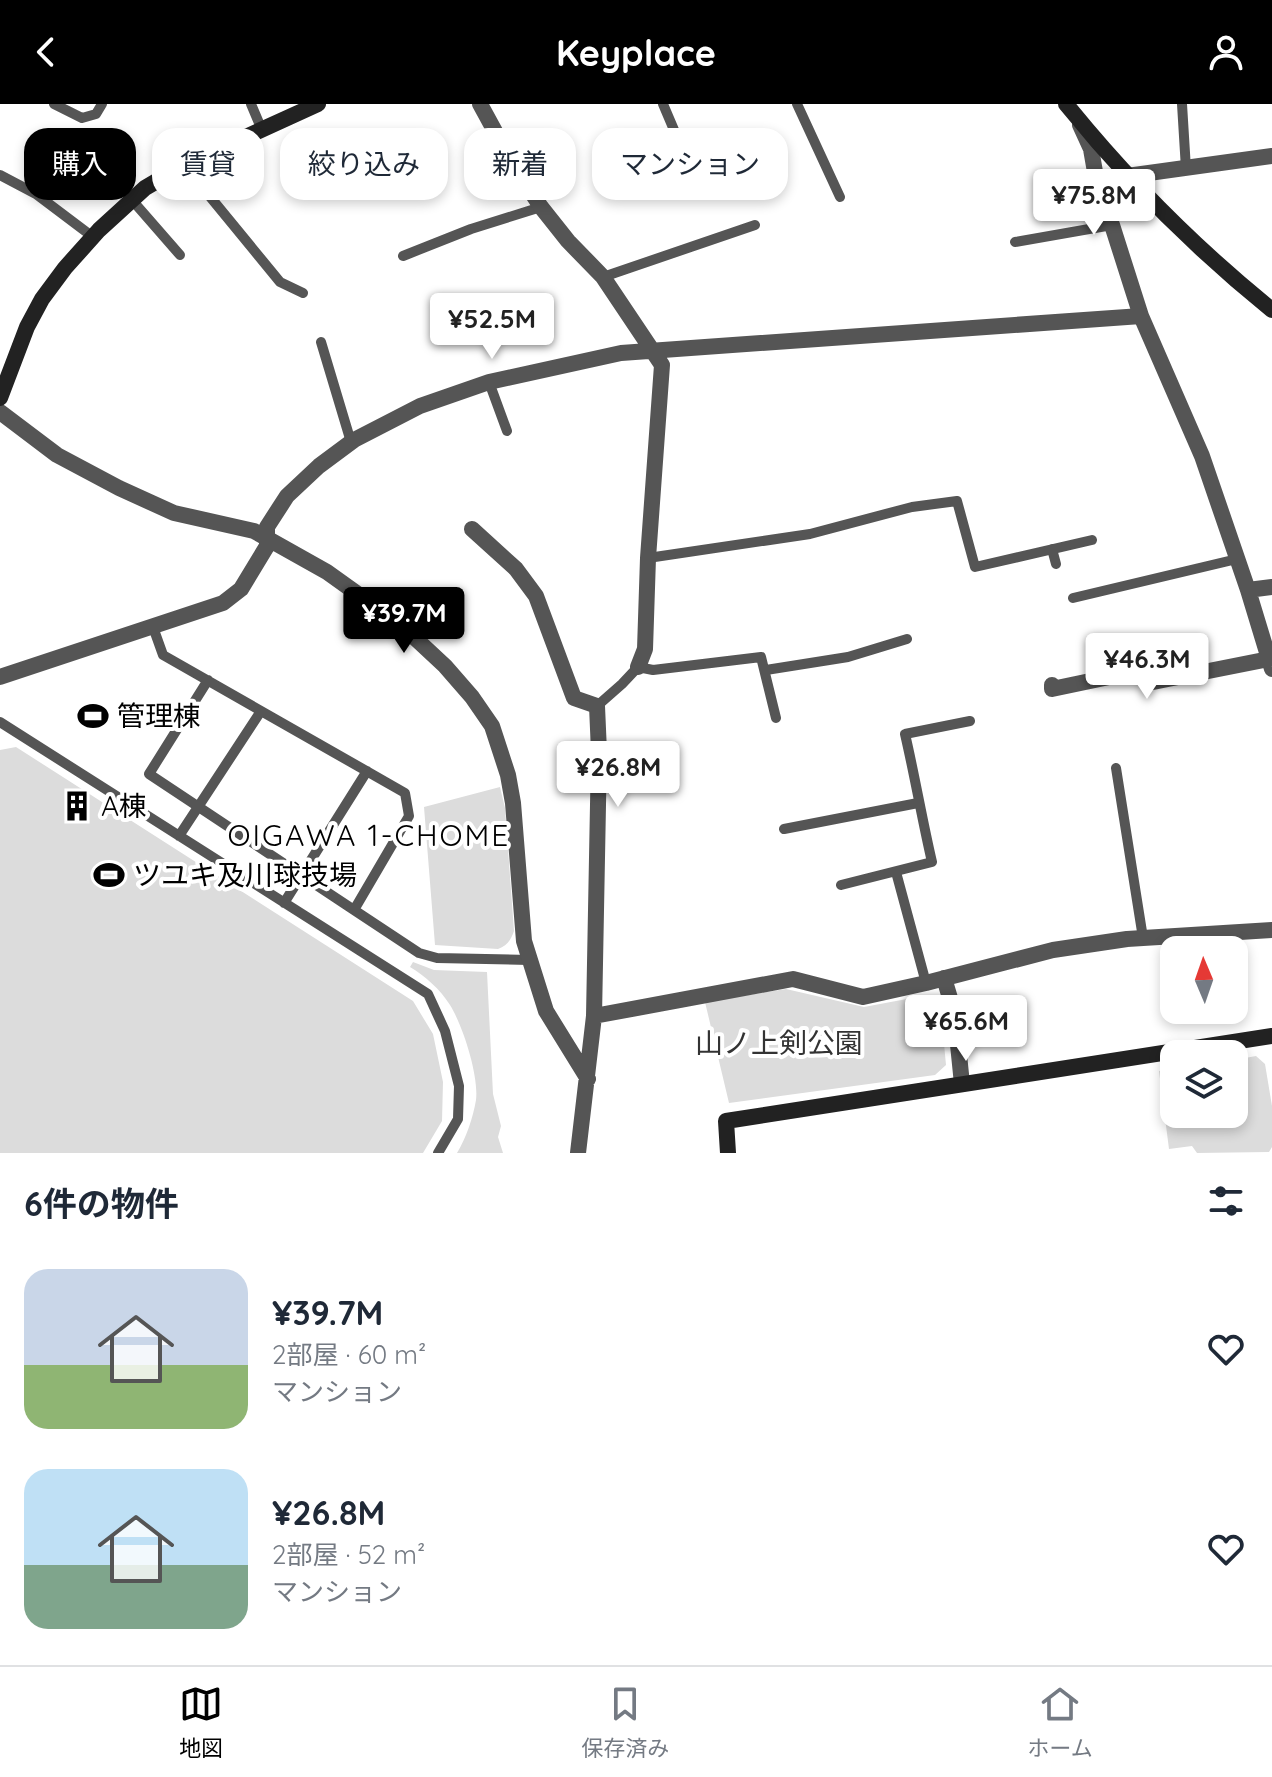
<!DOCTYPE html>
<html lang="ja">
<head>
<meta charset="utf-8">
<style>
  :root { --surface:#fff; --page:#f2f2f3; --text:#1f2937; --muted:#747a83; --line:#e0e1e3; --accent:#000 }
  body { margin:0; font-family:Quicksand,"Noto Sans JP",sans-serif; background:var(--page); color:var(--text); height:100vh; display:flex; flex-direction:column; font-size:30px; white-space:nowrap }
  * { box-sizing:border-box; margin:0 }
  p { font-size:26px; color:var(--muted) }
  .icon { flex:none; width:44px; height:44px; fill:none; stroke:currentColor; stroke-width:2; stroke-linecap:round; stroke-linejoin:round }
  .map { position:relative; height:1049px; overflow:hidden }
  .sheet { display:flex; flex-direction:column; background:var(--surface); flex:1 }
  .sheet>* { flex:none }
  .guide { position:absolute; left:24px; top:24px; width:800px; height:72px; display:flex; gap:16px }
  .needle { width:52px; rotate:358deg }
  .tools { position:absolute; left:1160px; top:832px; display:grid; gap:16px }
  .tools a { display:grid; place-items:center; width:88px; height:88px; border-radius:16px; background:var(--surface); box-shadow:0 4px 12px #0003; font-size:40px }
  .price { position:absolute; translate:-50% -68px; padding:0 18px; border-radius:8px; background:#fff; color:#222; font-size:26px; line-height:52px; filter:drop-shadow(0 2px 4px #0008) }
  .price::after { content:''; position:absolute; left:50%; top:48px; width:24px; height:18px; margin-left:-12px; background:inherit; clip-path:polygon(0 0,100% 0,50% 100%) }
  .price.on { background:var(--accent); color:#fff }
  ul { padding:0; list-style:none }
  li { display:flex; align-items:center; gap:24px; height:200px; padding:0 24px }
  li span { display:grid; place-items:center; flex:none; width:224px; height:160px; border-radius:24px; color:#555 }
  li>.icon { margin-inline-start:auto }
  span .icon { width:96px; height:96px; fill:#fffc; stroke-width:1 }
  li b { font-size:34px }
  h2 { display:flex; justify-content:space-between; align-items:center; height:96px; padding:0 24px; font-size:34px }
  .pill { padding:0 28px; border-radius:24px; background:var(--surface); box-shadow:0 4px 12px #0003; font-size:28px; line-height:72px }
  .pill.on { background:var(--accent); color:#fff }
  header { display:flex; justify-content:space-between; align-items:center; height:104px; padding:0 24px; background:var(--accent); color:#fff; font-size:36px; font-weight:800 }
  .tab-bar { display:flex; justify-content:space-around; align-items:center; height:112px; border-top:2px solid var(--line); background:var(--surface); font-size:22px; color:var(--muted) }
  .tab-bar a { display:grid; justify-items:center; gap:4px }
  .tab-bar .on { color:var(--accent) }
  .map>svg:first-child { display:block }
  .green { fill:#dcdcdc }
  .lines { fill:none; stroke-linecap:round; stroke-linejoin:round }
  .lane { stroke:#555; stroke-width:10 }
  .street { stroke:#555; stroke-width:16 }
  .secondary { stroke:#222; stroke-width:16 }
  .labels { text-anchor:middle; stroke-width:8; stroke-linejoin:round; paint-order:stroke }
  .poi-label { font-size:28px; fill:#000; stroke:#fff; text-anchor:start }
  .park-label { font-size:28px; fill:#333; stroke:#fff }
  .neighbourhood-label { font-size:30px; letter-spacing:2px; fill:#000; stroke:#fff }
</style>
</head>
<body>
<header><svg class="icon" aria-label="back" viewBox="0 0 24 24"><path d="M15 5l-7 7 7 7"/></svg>Keyplace<svg class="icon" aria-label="person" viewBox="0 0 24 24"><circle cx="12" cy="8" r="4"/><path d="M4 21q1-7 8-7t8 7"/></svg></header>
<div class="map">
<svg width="1272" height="1049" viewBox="0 0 1272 1049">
  <rect width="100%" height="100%" fill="#fff"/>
  <path class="green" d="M 16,643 L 413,897 L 433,930 L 443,978 L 442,1017 L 423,1049 L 0,1049 L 0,646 Z
    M 500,683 L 505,704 L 514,827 C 511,836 507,842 498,845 L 435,841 L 424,703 Z
    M 413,858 L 434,866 L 487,868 L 493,990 L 501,1022 L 498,1033 L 503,1049 L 457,1049 C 466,1034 473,1014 476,996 C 479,972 463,922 450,901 C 440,885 425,872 410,863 Z
    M 786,885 L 864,903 L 928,891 L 940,897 L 946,961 L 935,971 L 729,999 L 705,898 Z
    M 1256,952 L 1265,960 L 1272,1002 L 1272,1043 L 1269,1048 L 1197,1049 L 1192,1042 L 1169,1045 L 1159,967 L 1174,965 L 1174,1010 L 1234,1010 L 1234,956 Z"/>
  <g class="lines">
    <path class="lane" d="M 54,0 L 82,14 L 96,10 L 102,0
      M 251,0 L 262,26
      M 663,0 L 680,40
      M 797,0 L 840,93
      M 1182,0 L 1186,65
      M 184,61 L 280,178 L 303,189
      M 0,71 L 36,90 L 93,133
      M 132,96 L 180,151
      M 1015,138 L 1112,121
      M 403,152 L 471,125 L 541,103
      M 603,173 L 755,121
      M 321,238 L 351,338
      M 489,278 L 507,327
      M 1052,445 L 1056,460
      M 648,454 L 810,430 L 912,403 L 957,397 L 975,463 L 1092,436
      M 1073,494 L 1237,455
      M 153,523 L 163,551 L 405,689 L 409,712 L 354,806 L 419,849 L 437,854 L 529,856
      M 766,566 L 848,553 L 907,535
      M 208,576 L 149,670 L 354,806
      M 597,602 L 622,580 L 638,563 L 653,566 L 761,553 L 776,614
      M 0,618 L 428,890 L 445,927 L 459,982 L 458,1015 L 438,1049
      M 1116,664 L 1143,834
      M 784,725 L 918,699
      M 179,732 L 261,607
      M 896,768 L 926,879
      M 841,781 L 932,758 C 922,715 915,673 905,630 L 970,617
      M 284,799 L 367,667"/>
    <path class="street" d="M 480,0 L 510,55 L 541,103 L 568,137 L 603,173 L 662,261 L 648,454 L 645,545 L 638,563
      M 1080,21 L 1091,45 L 1098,85 L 1112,121 L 1141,212 L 1202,352 L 1248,486 L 1272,565
      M 1127,72 L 1272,52
      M 0,308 L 57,351 L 119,384 L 174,409 L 254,427 L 327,468 L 401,521 L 445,562 L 472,593 L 492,622 L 508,671 L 513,699 L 524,837 L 546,907 L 588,975
      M 472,425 L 516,465 L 536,492 L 574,594 L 597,602 L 599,648 L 594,912 L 578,1049
      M 1248,486 L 1272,483
      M 0,573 L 223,499 L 241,485 L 267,442 L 267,423 L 287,392 L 319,362 L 354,336 L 420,302 L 489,278 L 621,249 L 1141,212
      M 1052,581 L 1052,585 L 1133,568 L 1153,578 L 1269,555
      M 944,874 L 955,911 L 962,980
      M 594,912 L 793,875 L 863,893 L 926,879 L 1053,846 L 1127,835 L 1272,826"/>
    <path class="secondary" d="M 1066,0 C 1129,78 1194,143 1272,206
      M 0,294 L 27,223 L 42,195 L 65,164 L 99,126 L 145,84 L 184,61 L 318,0
      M 728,1049 L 726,1017 L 1272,932"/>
  </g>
  <defs>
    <g id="stadium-bare" transform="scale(2.4)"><path d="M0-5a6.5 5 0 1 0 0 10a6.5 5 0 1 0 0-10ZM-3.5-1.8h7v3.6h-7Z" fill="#000" stroke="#fff" stroke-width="2.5" paint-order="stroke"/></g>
    <g id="building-bare" transform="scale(2.4)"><path d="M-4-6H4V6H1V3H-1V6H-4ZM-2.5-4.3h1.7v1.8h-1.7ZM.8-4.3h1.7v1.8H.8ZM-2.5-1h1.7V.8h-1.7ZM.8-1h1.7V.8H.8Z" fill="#000" stroke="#fff" stroke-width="2.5" paint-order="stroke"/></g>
  </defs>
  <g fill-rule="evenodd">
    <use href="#stadium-bare" x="93" y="612"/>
    <use href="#building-bare" x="77" y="702"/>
    <use href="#stadium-bare" x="109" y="771"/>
  </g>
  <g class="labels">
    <g class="poi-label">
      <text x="117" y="622">管理棟</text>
      <text x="101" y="712">A棟</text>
      <text x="133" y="781">ツユキ及川球技場</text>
    </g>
    <g class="park-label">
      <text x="779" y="949">山ノ上剣公園</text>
    </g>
    <g class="neighbourhood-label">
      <text x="369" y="742">OIGAWA 1-CHOME</text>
    </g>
  </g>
</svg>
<div class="tools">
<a><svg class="needle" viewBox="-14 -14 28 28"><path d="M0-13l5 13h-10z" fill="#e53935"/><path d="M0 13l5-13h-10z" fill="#747a83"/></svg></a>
<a><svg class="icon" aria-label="layers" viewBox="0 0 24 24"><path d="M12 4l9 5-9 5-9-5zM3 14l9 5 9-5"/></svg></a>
</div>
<b class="price" style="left:1094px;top:133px">¥75.8M</b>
<b class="price" style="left:492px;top:257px">¥52.5M</b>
<b class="price on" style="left:404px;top:551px">¥39.7M</b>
<b class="price" style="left:1147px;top:597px">¥46.3M</b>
<b class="price" style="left:618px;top:705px">¥26.8M</b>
<b class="price" style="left:966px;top:959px">¥65.6M</b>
<div class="guide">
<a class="pill on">購入</a>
<a class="pill">賃貸</a>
<a class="pill">絞り込み</a>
<a class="pill">新着</a>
<a class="pill">マンション</a>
</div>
</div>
<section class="sheet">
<h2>6件の物件<svg class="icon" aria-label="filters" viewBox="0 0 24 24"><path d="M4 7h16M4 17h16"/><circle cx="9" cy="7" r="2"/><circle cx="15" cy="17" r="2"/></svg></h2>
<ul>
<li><span style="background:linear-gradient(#c9d6e8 60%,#8fb573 0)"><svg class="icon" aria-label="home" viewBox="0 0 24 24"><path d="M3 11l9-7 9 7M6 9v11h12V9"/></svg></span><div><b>¥39.7M</b><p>2部屋 · 60 m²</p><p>マンション</p></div><svg class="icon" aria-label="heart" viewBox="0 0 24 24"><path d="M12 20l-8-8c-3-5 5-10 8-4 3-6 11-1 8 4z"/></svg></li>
<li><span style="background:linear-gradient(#bfe0f5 60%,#7fa58c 0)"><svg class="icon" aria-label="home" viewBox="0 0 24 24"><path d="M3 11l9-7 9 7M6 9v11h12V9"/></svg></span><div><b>¥26.8M</b><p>2部屋 · 52 m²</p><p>マンション</p></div><svg class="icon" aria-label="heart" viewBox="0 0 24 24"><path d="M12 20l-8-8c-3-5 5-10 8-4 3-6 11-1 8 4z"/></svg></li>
</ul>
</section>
<nav class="tab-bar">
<a class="on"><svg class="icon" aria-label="map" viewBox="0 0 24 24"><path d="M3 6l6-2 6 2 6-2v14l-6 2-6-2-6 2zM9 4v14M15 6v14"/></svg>地図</a>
<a><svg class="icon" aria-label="saved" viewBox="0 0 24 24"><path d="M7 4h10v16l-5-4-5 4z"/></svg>保存済み</a>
<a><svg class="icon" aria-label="home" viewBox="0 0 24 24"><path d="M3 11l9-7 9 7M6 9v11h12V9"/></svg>ホーム</a>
</nav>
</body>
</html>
